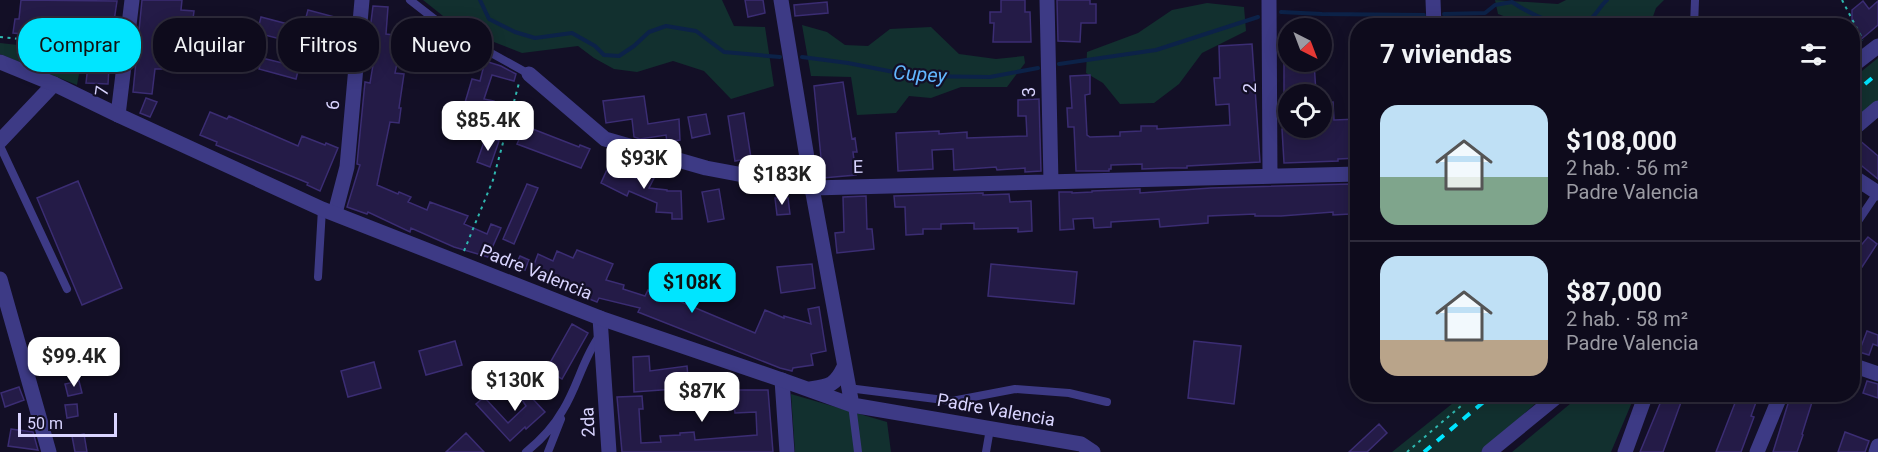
<!DOCTYPE html>
<html lang="es">
<head>
<meta charset="utf-8">
<style>
  :root { --surface:#0e0b1c; --page:#171425; --text:#f1f3f6; --muted:#9b9ba3; --line:#2e2b3b; --accent:#00e5ff }
  body { margin:0; font-family:Roboto,sans-serif; background:var(--page); color:var(--text); height:100vh; display:flex; flex-direction:column; font-size:22px; white-space:nowrap }
  * { box-sizing:border-box; margin:0 }
  p { font-size:20px; color:var(--muted) }
  .icon { flex:none; width:33px; height:33px; fill:none; stroke:currentColor; stroke-width:2; stroke-linecap:round; stroke-linejoin:round }
  .map { position:relative; flex:1; overflow:hidden }
  .details { position:absolute; left:1350px; top:18px; width:510px; height:384px; display:flex; flex-direction:column; background:var(--surface); border-radius:24px; box-shadow:0 3px 15px #0003,0 0 0 2px var(--line) }
  .details>* { flex:none }
  .top-card { position:absolute; left:18px; top:18px; width:570px; height:54px; display:flex; gap:12px }
  .needle { width:39px; rotate:138deg }
  .controls { position:absolute; left:1278px; top:18px; display:grid; gap:12px }
  .controls a { display:grid; place-items:center; width:54px; height:54px; border-radius:50%; background:var(--surface); box-shadow:0 3px 15px #0003,0 0 0 2px var(--line); font-size:30px }
  .scale { position:absolute; left:18px; bottom:15px; width:99px; box-sizing:border-box; padding-left:6px; border:3px solid #d9d4ff; border-top:0; font-size:16px; line-height:21px; white-space:nowrap; color:#d9d4ff; -webkit-text-stroke:4px #130f26; paint-order:stroke }
  .price { position:absolute; translate:-50% -51px; padding:0 14px; border-radius:12px; background:#fff; color:#222; font-size:20px; line-height:39px; filter:drop-shadow(0 2px 3px #0008) }
  .price::after { content:''; position:absolute; left:50%; top:36px; width:18px; height:14px; margin-left:-9px; background:inherit; clip-path:polygon(0 0,100% 0,50% 100%) }
  .price.on { background:var(--accent); color:#111 }
  ul { padding:0; list-style:none }
  li { display:flex; align-items:center; gap:18px; height:150px; padding:0 30px }
  li+li { border-top:2px solid var(--line) }
  li span { display:grid; place-items:center; flex:none; width:168px; height:120px; border-radius:18px; color:#555 }
  li>.icon { margin-inline-start:auto }
  span .icon { width:72px; height:72px; fill:#fffc; stroke-width:1 }
  li b { font-size:26px }
  h2 { display:flex; justify-content:space-between; align-items:center; height:72px; padding:0 30px; font-size:26px }
  .tag { padding:0 21px; border-radius:24px; background:var(--surface); box-shadow:0 3px 15px #0003,0 0 0 2px var(--line); font-size:21px; line-height:54px }
  .tag.on { background:var(--accent); color:#111 }
  .map>svg:first-child { display:block }
  .green { fill:#12302f }
  .lines { fill:none; stroke-linecap:round; stroke-linejoin:round }
  .stream { stroke:#0c2248; stroke-width:4 }
  .building { fill:#241b47; stroke:#3b2d73; stroke-width:1.5 }
  .path { stroke:#2fb8b0; stroke-width:2; stroke-dasharray:3 4.5; stroke-linecap:butt }
  .service { stroke:#3d3a85; stroke-width:8 }
  .minor { stroke:#3d3a85; stroke-width:15 }
  .tertiary { stroke:#3d3a85; stroke-width:15 }
  .rail { stroke:#00e5ff; stroke-width:4; stroke-dasharray:9 8; stroke-linecap:butt }
  .labels { text-anchor:middle; stroke-width:4.5; stroke-linejoin:round; paint-order:stroke }
  .street-label { font-size:18px; fill:#d9d4ff; stroke:#130f26 }
  .water-label { font-size:20px; font-style:italic; fill:#62b6ff; stroke:#130f26 }
</style>
</head>
<body>
<div class="map">
<svg width="1878" height="452" viewBox="0 0 1878 452">
  <rect width="100%" height="100%" fill="#130f26"/>
  <path class="green" d="M 423,0 L 722,0 L 734,26 L 765,27 L 774,86 L 731,99 L 704,71 L 673,61 L 637,72 L 614,69 L 594,58 L 578,46 L 522,53 L 458,28 Z
    M 1495,0 L 1558,4 L 1566,0 L 1664,0 L 1656,8 L 1650,25 L 1528,25 L 1498,14 Z
    M 1207,3 L 1244,7 L 1246,31 L 1202,53 L 1179,84 L 1154,103 L 1120,104 L 1103,83 L 1086,73 L 1087,52 L 1138,33 L 1172,10 Z
    M 802,25 L 827,32 L 845,45 L 868,46 L 890,29 L 931,27 L 959,54 L 996,59 L 1024,56 L 1025,63 L 1007,87 L 961,87 L 931,98 L 909,96 L 896,113 L 857,115 L 851,77 L 811,76 Z
    M 0,43 L 83,52 L 77,85 L 0,54 Z
    M 1878,58 L 1878,109 L 1852,130 L 1852,79 Z
    M 791,394 L 887,422 L 891,452 L 795,452 Z
    M 1582,394 L 1635,395 L 1611,452 L 1512,452 Z
    M 1463,395 L 1545,395 L 1481,452 L 1392,452 Z"/>
  <g class="lines">
    <path class="stream" d="M 480,0 L 489,19 L 515,32 L 535,38 L 572,33 L 595,46 L 604,55 L 619,56 L 634,46 L 649,32 L 666,26 L 696,31 L 724,52 L 780,57
      M 1281,12 L 1322,14 L 1424,15
      M 1444,14 L 1485,13 L 1495,5 L 1512,2 C 1530,14 1566,33 1588,21 C 1595,17 1600,6 1607,0
      M 802,57 L 848,63 L 914,76 L 990,77 L 1038,68
      M 1059,64 L 1156,50 L 1258,17"/>
  </g>
  <path class="building" d="M 21,0 L 117,1 L 113,28 L 118,28 L 117,43 L 13,33 L 15,19 L 19,19 Z
    M 142,0 L 182,0 L 181,10 L 194,11 L 190,43 L 166,40 L 162,69 L 155,69 L 152,94 L 133,92 Z
    M 745,0 L 763,0 L 765,13 L 748,17 Z
    M 1001,0 L 1025,0 L 1025,12 L 1030,12 L 1031,42 L 993,42 L 994,23 L 990,23 L 990,12 L 1001,12 Z
    M 1057,0 L 1090,0 L 1090,4 L 1096,4 L 1096,23 L 1081,23 L 1080,42 L 1058,41 Z
    M 1863,1 L 1869,9 L 1878,1 L 1878,25 L 1852,47 L 1852,10 Z
    M 827,2 L 828,13 L 795,16 L 794,5 Z
    M 373,6 L 388,7 L 386,34 L 428,39 L 429,29 L 440,31 L 437,51 L 407,45 L 407,50 L 400,49 L 395,73 L 404,74 L 399,108 L 401,108 L 399,123 L 390,122 L 377,185 L 398,194 L 399,192 L 411,197 L 408,202 L 427,210 L 430,202 L 468,216 L 464,224 L 487,234 L 491,224 L 501,228 L 488,257 L 454,247 L 411,228 L 410,232 L 368,212 L 367,214 L 347,207 L 360,165 L 357,164 L 364,92 L 365,82 L 370,83 L 376,47 L 368,46 Z
    M 308,10 L 346,20 L 343,33 L 338,32 L 332,58 L 337,59 L 334,70 L 300,61 L 304,45 L 257,33 L 261,17 L 303,28 Z
    M 444,43 L 459,45 L 455,67 L 441,65 Z
    M 1252,44 L 1260,162 L 1187,166 L 1187,168 L 1169,168 L 1142,169 L 1142,164 L 1111,165 L 1111,169 L 1109,169 L 1109,171 L 1076,171 L 1074,127 L 1068,127 L 1067,108 L 1072,108 L 1070,76 L 1090,75 L 1090,94 L 1085,95 L 1087,135 L 1090,137 L 1120,136 L 1120,132 L 1141,131 L 1141,126 L 1157,126 L 1157,129 L 1230,125 L 1229,104 L 1216,105 L 1214,78 L 1220,78 L 1219,46 Z
    M 262,58 L 299,67 L 296,79 L 259,69 Z
    M 485,61 L 501,66 L 516,74 L 514,81 L 492,75 L 484,99 L 494,101 L 492,119 L 497,120 L 495,131 L 458,126 L 472,79 L 480,81 Z
    M 1284,62 L 1314,62 L 1316,93 L 1284,94 Z
    M 88,65 L 109,67 L 108,84 L 86,83 Z
    M 843,82 L 852,139 L 855,138 L 857,152 L 853,152 L 856,175 L 823,178 L 814,86 Z
    M 644,96 L 648,124 L 679,119 L 680,140 L 667,142 L 666,135 L 640,139 L 634,137 L 632,119 L 606,123 L 603,101 Z
    M 146,98 L 157,102 L 150,117 L 140,113 Z
    M 1039,99 L 1041,171 L 1025,172 L 1025,168 L 997,170 L 996,167 L 954,170 L 953,149 L 932,150 L 933,169 L 898,171 L 896,133 L 939,131 L 939,134 L 967,132 L 967,138 L 1027,136 L 1026,116 L 1018,116 L 1018,100 Z
    M 1333,102 L 1334,120 L 1358,119 L 1358,158 L 1338,159 L 1338,161 L 1284,163 L 1282,129 L 1286,128 L 1322,128 L 1322,103 Z
    M 210,112 L 227,119 L 229,116 L 298,146 L 302,136 L 325,145 L 326,143 L 338,148 L 320,191 L 307,185 L 308,183 L 216,145 L 217,142 L 200,135 Z
    M 744,113 L 751,158 L 735,161 L 728,116 Z
    M 706,114 L 710,134 L 692,138 L 688,117 Z
    M 525,126 L 579,147 L 580,145 L 590,149 L 581,168 L 517,144 Z
    M 486,136 L 499,141 L 490,167 L 477,162 Z
    M 1858,139 L 1878,156 L 1878,179 L 1852,158 L 1852,146 Z
    M 610,163 L 621,167 L 619,172 L 638,179 L 641,172 L 654,178 L 649,188 L 667,190 L 667,191 L 681,191 L 682,219 L 672,219 L 672,213 L 656,212 L 657,203 L 629,191 L 627,196 L 601,183 Z
    M 78,181 L 122,288 L 82,305 L 37,198 Z
    M 527,184 L 538,188 L 514,244 L 503,239 Z
    M 1349,184 L 1350,214 L 1333,215 L 1333,212 L 1281,216 L 1255,216 L 1255,214 L 1208,216 L 1208,223 L 1160,227 L 1159,219 L 1111,222 L 1111,227 L 1094,228 L 1093,218 L 1073,219 L 1074,229 L 1060,230 L 1059,192 L 1072,192 L 1072,193 L 1092,192 L 1092,191 L 1140,189 L 1140,193 L 1211,188 Z
    M 719,189 L 724,219 L 708,222 L 702,192 Z
    M 983,193 L 983,195 L 1009,194 L 1010,202 L 1031,201 L 1032,231 L 1018,232 L 1018,228 L 974,229 L 974,223 L 941,224 L 941,229 L 923,229 L 923,234 L 906,235 L 905,207 L 895,207 L 894,196 Z
    M 866,196 L 867,229 L 872,229 L 874,249 L 837,253 L 835,233 L 844,232 L 843,197 Z
    M 775,198 L 788,198 L 790,214 L 777,215 Z
    M 1868,237 L 1877,244 L 1862,267 L 1852,262 L 1852,256 Z
    M 577,250 L 613,264 L 606,280 L 624,285 L 623,289 L 645,296 L 648,290 L 666,298 L 667,296 L 755,333 L 765,310 L 784,318 L 784,316 L 811,324 L 808,309 L 819,307 L 826,351 L 811,354 L 813,365 L 793,368 L 792,371 L 780,368 L 638,312 L 640,308 L 599,298 L 597,302 L 544,281 L 546,276 L 532,270 L 538,254 L 553,261 L 557,251 L 573,258 Z
    M 520,256 L 529,260 L 525,270 L 515,266 Z
    M 812,264 L 815,288 L 781,293 L 777,267 Z
    M 991,264 L 1077,272 L 1074,304 L 988,296 Z
    M 572,324 L 588,333 L 562,379 L 546,370 Z
    M 1867,331 L 1878,335 L 1878,346 L 1873,344 L 1869,355 L 1859,352 Z
    M 455,341 L 462,365 L 426,375 L 419,351 Z
    M 1194,341 L 1241,346 L 1234,404 L 1188,398 Z
    M 649,356 L 650,371 L 687,366 L 689,388 L 634,392 L 633,357 Z
    M 374,362 L 381,388 L 348,397 L 341,371 Z
    M 521,376 L 533,393 L 530,396 L 545,412 L 526,429 L 525,427 L 510,441 L 476,404 L 484,397 L 508,423 L 526,406 L 511,383 Z
    M 728,379 L 728,390 L 768,390 L 773,452 L 622,452 L 617,397 L 642,396 L 643,409 L 639,409 L 641,443 L 661,442 L 660,436 L 680,435 L 680,433 L 694,432 L 695,440 L 757,435 L 756,412 L 735,413 L 734,405 L 696,407 L 695,383 Z
    M 79,381 L 82,393 L 68,396 L 65,384 Z
    M 1867,381 L 1878,384 L 1878,398 L 1863,393 Z
    M 19,387 L 24,400 L 5,407 L 1,393 Z
    M 1664,394 L 1684,394 L 1663,452 L 1640,452 Z
    M 1716,394 L 1759,394 L 1751,416 L 1754,417 L 1741,452 L 1716,452 L 1735,403 L 1716,396 Z
    M 1791,394 L 1800,394 L 1813,399 L 1802,434 L 1803,435 L 1797,452 L 1773,452 Z
    M 77,404 L 78,416 L 67,418 L 65,405 Z
    M 1379,424 L 1387,433 L 1367,452 L 1349,452 Z
    M 11,429 L 33,432 L 38,450 L 8,446 Z
    M 1845,432 L 1869,441 L 1865,452 L 1838,452 Z
    M 466,433 L 484,452 L 446,452 Z
    M 84,434 L 87,452 L 75,452 L 72,436 Z"/>
  <g class="lines">
    <path class="path" d="M 1842,0 L 1863,40
      M 0,37 L 112,48
      M 464,251 L 493,180 L 519,83
      M 1407,452 L 1475,394"/>
    <path class="service" d="M 410,0 L 446,28 L 529,74
      M 1694,26 L 1695,0
      M 0,146 L 67,289
      M 1852,230 L 1877,193
      M 318,277 L 322,209
      M 848,388 L 952,401 L 1015,389 L 1069,393 L 1107,402
      M 852,405 L 858,452
      M 526,452 C 541,440 554,426 563,410 C 578,386 583,358 600,335
      M 548,452 L 561,419
      M 986,452 L 990,429"/>
    <path class="minor" d="M 1047,0 L 1051,182
      M 1269,0 L 1270,176
      M 1433,0 L 1434,26
      M 1852,66 L 1878,46
      M 529,74 L 605,139 L 706,168 L 812,188 L 1358,174
      M 118,115 L 132,0
      M 1852,130 L 1878,108
      M 0,141 L 54,84
      M 1852,176 L 1878,193
      M 335,213 L 347,167 L 362,0
      M 0,279 L 49,452
      M 600,318 L 609,452
      M 1852,365 L 1878,374
      M 782,380 L 787,452
      M 1489,452 L 1560,394
      M 1625,452 L 1646,394
      M 1757,452 L 1781,394
      M 1876,452 L 1878,446"/>
    <path class="tertiary" d="M 781,0 L 812,188 L 852,405
      M 0,62 L 54,84 L 118,115 L 322,209 L 600,318 L 782,380 L 852,405 L 1081,444 L 1093,452
      M 809,389 C 829,386 835,386 844,367"/>
    <path class="rail" d="M 1852,95 L 1878,73
      M 1424,452 L 1493,394"/>
  </g>
  <g class="labels">
    <g class="street-label">
      <text transform="translate(1250 88) rotate(-90)" y="6">2</text>
      <text transform="translate(102 91) rotate(-82)" y="6">7</text>
      <text transform="translate(1029 92) rotate(-91)" y="6">3</text>
      <text transform="translate(333 105) rotate(-85)" y="6">6</text>
      <text transform="translate(858 167) rotate(-1)" y="6">E</text>
      <text transform="translate(536 272) rotate(22)" y="6">Padre Valencia</text>
      <text transform="translate(996 410) rotate(10)" y="6">Padre Valencia</text>
      <text transform="translate(588 422) rotate(-93)" y="6">2da</text>
    </g>
    <g class="water-label">
      <text transform="translate(920 74) rotate(4)" y="7">Cupey</text>
    </g>
  </g>
</svg>
<div class="controls">
<a><svg class="needle" viewBox="-14 -14 28 28"><path d="M0-13l5 13h-10z" fill="#e53935"/><path d="M0 13l5-13h-10z" fill="#9b9ba3"/></svg></a>
<a><svg class="icon" aria-label="locate" viewBox="0 0 24 24"><circle cx="12" cy="12" r="6"/><path d="M12 2v4M12 18v4M2 12h4M18 12h4"/></svg></a>
</div>
<div class="scale">50 m</div>
<b class="price" style="left:488px;top:152px">$85.4K</b>
<b class="price" style="left:644px;top:190px">$93K</b>
<b class="price" style="left:782px;top:206px">$183K</b>
<b class="price on" style="left:692px;top:314px">$108K</b>
<b class="price" style="left:74px;top:388px">$99.4K</b>
<b class="price" style="left:515px;top:412px">$130K</b>
<b class="price" style="left:702px;top:423px">$87K</b>
<div class="top-card">
<a class="tag on">Comprar</a>
<a class="tag">Alquilar</a>
<a class="tag">Filtros</a>
<a class="tag">Nuevo</a>
</div>
<section class="details">
<h2>7 viviendas<svg class="icon" aria-label="filters" viewBox="0 0 24 24"><path d="M4 7h16M4 17h16"/><circle cx="9" cy="7" r="2"/><circle cx="15" cy="17" r="2"/></svg></h2>
<ul>
<li><span style="background:linear-gradient(#bfe0f5 60%,#7fa58c 0)"><svg class="icon" aria-label="home" viewBox="0 0 24 24"><path d="M3 11l9-7 9 7M6 9v11h12V9"/></svg></span><div><b>$108,000</b><p>2 hab. · 56 m²</p><p>Padre Valencia</p></div></li>
<li><span style="background:linear-gradient(#bfe0f5 70%,#b9a48a 0)"><svg class="icon" aria-label="home" viewBox="0 0 24 24"><path d="M3 11l9-7 9 7M6 9v11h12V9"/></svg></span><div><b>$87,000</b><p>2 hab. · 58 m²</p><p>Padre Valencia</p></div></li>
</ul>
</section>
</div>
</body>
</html>
